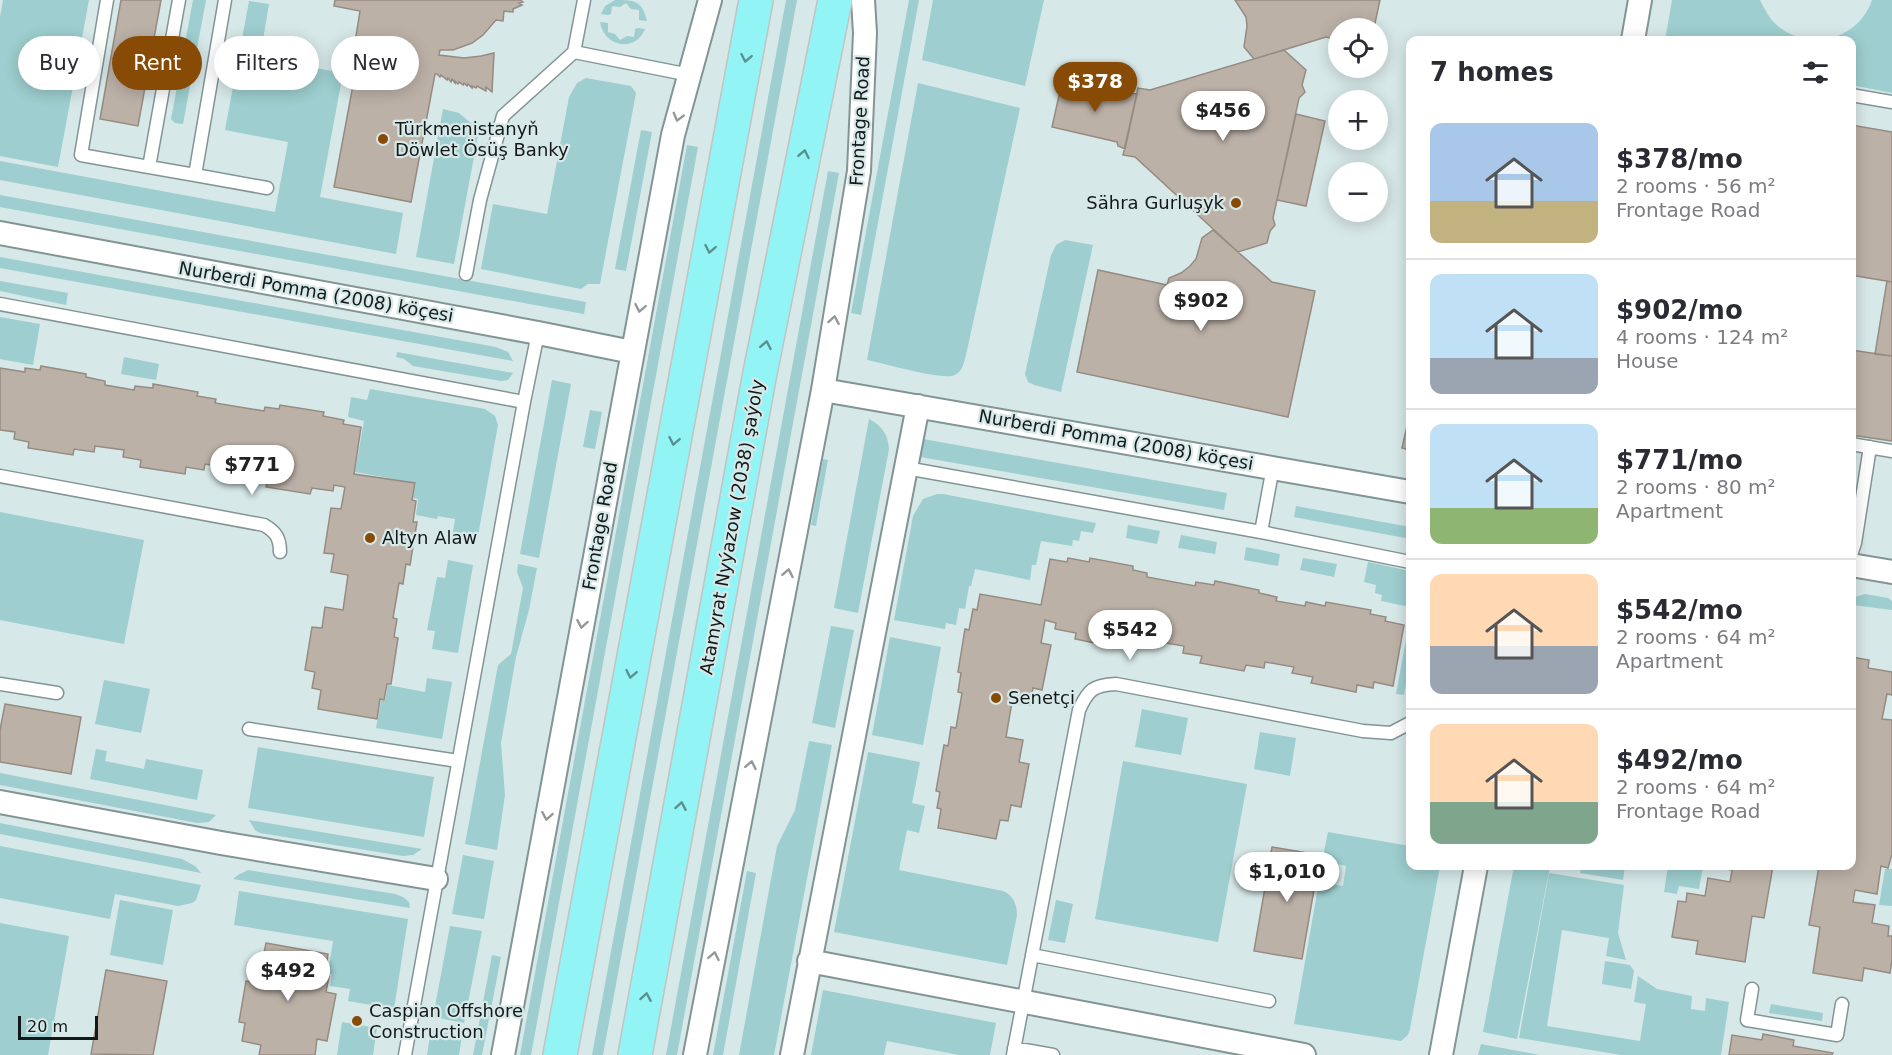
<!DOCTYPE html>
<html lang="en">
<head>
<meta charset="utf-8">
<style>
  :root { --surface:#fff; --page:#f7f7f7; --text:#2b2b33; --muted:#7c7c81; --line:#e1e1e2; --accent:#874b06 }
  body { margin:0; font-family:"DejaVu Sans",sans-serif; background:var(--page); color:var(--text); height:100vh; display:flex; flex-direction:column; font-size:22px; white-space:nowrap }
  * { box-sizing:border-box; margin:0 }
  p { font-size:20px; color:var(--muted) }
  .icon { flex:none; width:33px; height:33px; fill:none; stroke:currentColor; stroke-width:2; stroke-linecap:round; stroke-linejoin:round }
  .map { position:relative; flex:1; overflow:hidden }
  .side { position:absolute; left:1406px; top:36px; width:450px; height:834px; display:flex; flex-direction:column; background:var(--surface); border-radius:12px; box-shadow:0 3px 15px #0003 }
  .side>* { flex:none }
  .banner { position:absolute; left:18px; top:36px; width:570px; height:54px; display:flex; gap:12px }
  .tools { position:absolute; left:1328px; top:18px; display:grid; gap:12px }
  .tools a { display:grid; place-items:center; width:60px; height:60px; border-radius:50%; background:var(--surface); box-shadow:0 3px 15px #0003; font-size:30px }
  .scale { position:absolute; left:18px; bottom:15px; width:80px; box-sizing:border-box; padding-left:6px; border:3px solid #131919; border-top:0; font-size:16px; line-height:21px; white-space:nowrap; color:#131919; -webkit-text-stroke:4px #d7e8e8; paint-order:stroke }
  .price { position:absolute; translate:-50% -51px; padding:0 14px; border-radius:21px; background:#fff; color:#222; font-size:20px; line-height:39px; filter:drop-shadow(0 2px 3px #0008) }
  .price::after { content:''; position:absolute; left:50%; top:36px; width:18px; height:14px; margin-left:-9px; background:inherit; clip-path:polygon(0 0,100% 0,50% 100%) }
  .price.current { background:var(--accent); color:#fff }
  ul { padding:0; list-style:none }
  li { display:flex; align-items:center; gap:18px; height:150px; padding:0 24px }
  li+li { border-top:2px solid var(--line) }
  li span { display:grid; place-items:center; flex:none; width:168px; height:120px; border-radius:12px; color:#555 }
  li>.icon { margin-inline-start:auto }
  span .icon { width:72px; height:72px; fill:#fffc; stroke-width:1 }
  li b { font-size:26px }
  h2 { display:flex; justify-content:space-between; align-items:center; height:72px; padding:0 24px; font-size:26px }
  .tag { padding:0 21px; border-radius:27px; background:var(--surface); box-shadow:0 3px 15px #0003; font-size:21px; line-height:54px }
  .tag.current { background:var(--accent); color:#fff }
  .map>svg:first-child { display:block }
  .green { fill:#9ececf }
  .building { fill:#bcb1a7; stroke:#968b82; stroke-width:1.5 }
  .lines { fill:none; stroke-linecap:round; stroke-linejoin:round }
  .service-casing { stroke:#839494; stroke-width:15 }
  .minor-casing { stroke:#839494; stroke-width:26 }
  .primary-casing { stroke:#c2c3c3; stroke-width:36 }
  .service { stroke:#fff; stroke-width:12 }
  .minor { stroke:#fff; stroke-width:22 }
  .primary { stroke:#92f4f5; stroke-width:33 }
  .oneway { stroke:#599192 }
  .oneway2 { stroke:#959898 }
  .poi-dot { fill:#874b06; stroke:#d7e8e8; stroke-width:2 }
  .labels { text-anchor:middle; stroke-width:4.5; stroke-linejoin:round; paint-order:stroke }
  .street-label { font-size:18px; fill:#131919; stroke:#d7e8e8 }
  .poi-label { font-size:18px; fill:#131919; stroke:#d7e8e8; text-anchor:start }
</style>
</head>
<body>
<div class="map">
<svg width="1892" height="1055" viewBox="0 0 1892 1055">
  <rect width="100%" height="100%" fill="#d7e8e8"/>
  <path class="green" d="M 3,0 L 89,0 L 58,167 L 0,156 L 0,17 Z
    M 193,0 L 206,0 L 183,124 L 175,123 L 171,119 Z
    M 615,0 C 634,0 642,0 647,21 L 639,20 L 639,10 L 631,9 L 626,3 L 620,7 L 612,6 L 611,14 L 608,15 L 601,14 L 605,6 Z
    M 786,0 L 797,0 L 603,1055 L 592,1055 Z
    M 909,0 L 919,0 L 861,315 L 851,313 Z
    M 933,0 L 1044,0 L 1025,86 L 922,60 Z
    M 1672,0 L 1760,0 C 1765,10 1770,20 1779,27 C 1811,52 1859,39 1872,0 L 1892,0 L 1892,93 L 1851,85 L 1851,40 L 1665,40 Z
    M 249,1 L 269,4 L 260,58 L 343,73 L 320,197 L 403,213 L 396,254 L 0,180 L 0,161 L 275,212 L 288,142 L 225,130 Z
    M 600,22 L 608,23 L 608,32 L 615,34 L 620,40 L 627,36 L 634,37 L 635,29 L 638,28 L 645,29 C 635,53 604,47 600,22 Z
    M 586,78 L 631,86 L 636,93 L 600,284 L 588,284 L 581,289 L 481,269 L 493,204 L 547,214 L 569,97 L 577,83 Z
    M 918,83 L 1020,108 L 966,355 C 964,363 962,372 955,375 C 943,381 883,363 867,360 Z
    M 443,109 L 459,113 L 479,130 L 454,264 L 416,257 Z
    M 641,130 L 652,132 L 626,271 L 615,269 Z
    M 687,145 L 698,147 L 531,1055 L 520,1055 Z
    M 828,171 L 839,173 L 677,1055 L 666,1055 Z
    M 0,195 L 586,302 L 584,314 L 0,207 Z
    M 1065,240 L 1093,245 L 1061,392 L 1034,385 L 1028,382 L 1025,374 L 1051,255 L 1056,245 Z
    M 0,257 L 496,347 L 508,352 L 513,361 L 0,268 Z
    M 0,281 L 68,293 L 66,305 L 0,291 Z
    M 0,317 L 40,324 L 33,365 L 0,359 Z
    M 397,352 L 513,373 L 508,380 L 501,381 L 413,366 L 404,359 L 396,357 Z
    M 124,357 L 159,364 L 156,380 L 121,374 Z
    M 552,380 L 571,384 L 539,558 L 520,554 Z
    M 370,389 L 485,409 L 495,416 L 498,425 L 478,536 L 453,532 L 455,519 L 438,516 L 437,519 L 416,515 L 418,499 L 413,498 L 416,483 L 355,472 L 364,421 L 348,417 L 351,397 L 367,400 Z
    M 590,410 L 602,412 L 595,449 L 583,447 Z
    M 869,419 C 883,426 888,435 889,449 L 858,613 L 834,608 Z
    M 923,439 L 1227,493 L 1224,510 L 920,457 Z
    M 823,459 L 828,460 L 816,526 L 811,525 Z
    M 937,494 L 943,494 L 1096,523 L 1093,533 L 1081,531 L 1079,541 L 1073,540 L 1072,546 L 1041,541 L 1036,565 L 1032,565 L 1030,580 L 975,569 L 971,586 L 969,586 L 965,609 L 959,608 L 956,625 L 946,623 L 945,629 L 894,620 L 913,516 L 923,499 Z
    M 1296,506 L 1410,527 L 1410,539 L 1294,517 Z
    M 0,512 L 144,540 L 124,644 L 0,620 Z
    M 1128,525 L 1160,531 L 1157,544 L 1126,538 Z
    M 1181,535 L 1217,542 L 1215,554 L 1178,548 Z
    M 1246,547 L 1280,554 L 1278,566 L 1244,560 Z
    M 1303,558 L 1337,564 L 1334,577 L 1300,570 Z
    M 448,560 L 473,565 L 458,653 L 432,649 L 435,631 L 427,630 L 437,577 L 445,578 Z
    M 1368,562 L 1410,571 L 1410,607 L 1381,601 L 1382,595 L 1375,593 L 1376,585 L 1364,582 Z
    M 518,564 L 537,568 L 529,610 L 516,657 L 501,743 L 505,795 L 497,850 L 465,844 L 498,665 L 511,654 L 523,588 L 517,572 Z
    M 1865,594 L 1888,598 L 1892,601 L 1892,610 L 1853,605 L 1855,597 Z
    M 1410,618 L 1410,660 L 1404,695 L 1396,694 Z
    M 831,626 L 854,630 L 835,728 L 812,723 Z
    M 890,637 L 941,647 L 923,745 L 872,735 Z
    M 427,678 L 452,682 L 442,739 L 376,728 L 381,701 L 385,701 L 388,685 L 425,692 Z
    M 104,680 L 150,689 L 141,733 L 95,724 Z
    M 1142,709 L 1188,718 L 1181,755 L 1135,747 Z
    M 1260,732 L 1296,738 L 1290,776 L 1254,769 Z
    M 809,741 L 832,745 L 774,1055 L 739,1055 L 777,846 L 795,810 Z
    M 258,747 L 434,777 L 424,837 L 248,808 Z
    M 96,749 L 107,751 L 105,761 L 144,769 L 146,759 L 203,770 L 197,800 L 90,779 Z
    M 868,752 L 920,762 L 912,803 L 925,806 L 919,833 L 907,830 L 899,870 L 1003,891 C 1013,895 1017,904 1017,915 L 1007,965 L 834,932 Z
    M 1123,761 L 1247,784 L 1218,942 L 1095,919 Z
    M 0,773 L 216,815 L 209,822 L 197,823 L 0,785 Z
    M 249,820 L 422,849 L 413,855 L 403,856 L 260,833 L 255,830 Z
    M 0,823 L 182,859 L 195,866 L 201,873 L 0,834 Z
    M 1328,832 L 1410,846 L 1410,866 L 1440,866 L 1410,1029 L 1408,1035 L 1401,1041 L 1294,1024 L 1319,882 L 1343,886 L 1346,866 L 1322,861 Z
    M 0,846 L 201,885 L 196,900 L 192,903 L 178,906 L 115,894 L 110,919 L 0,898 Z
    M 463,855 L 494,861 L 484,919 L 452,914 Z
    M 1514,866 L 1550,866 L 1517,1039 L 1483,1032 Z
    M 1582,866 L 1588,867 L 1589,866 L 1625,866 L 1623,880 L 1580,873 Z
    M 1668,866 L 1703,866 L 1699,889 L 1679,886 L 1677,894 L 1664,892 Z
    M 1885,869 L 1892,869 L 1892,906 L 1879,905 Z
    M 248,870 L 395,894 L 403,897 L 409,902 L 410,908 L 233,879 L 238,875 Z
    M 747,871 L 756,873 L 723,1055 L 713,1055 Z
    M 1549,873 L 1624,885 L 1618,933 L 1626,960 L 1606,956 L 1609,938 L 1562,930 L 1547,1026 L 1640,1041 L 1646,1004 L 1634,1002 L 1638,976 L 1657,989 L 1692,996 L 1691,1009 L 1705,1011 L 1706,998 L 1729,1002 L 1721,1055 L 1621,1055 L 1519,1038 Z
    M 239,891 L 408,919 L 394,1009 L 348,1001 L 350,989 L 330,986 L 332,974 L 328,973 L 333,941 L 234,925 Z
    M 120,900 L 173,910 L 163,965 L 110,955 Z
    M 1056,900 L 1073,904 L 1065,943 L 1048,940 Z
    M 0,923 L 69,936 L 48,1055 L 0,1055 Z
    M 450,926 L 482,931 L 464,1023 L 433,1017 Z
    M 492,955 L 501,957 L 482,1055 L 473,1055 Z
    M 1605,961 L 1630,965 L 1634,971 L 1631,989 L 1602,984 Z
    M 823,990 L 996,1023 L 990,1055 L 959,1055 L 887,1041 L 884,1055 L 811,1055 Z
    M 1771,1004 L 1823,1013 L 1822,1021 L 1769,1013 Z
    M 342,1022 L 377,1028 L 373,1055 L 337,1055 Z
    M 431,1030 L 462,1036 L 459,1055 L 427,1055 Z
    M 1481,1044 L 1540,1055 L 1478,1055 Z"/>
  <path class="building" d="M 121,0 L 161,0 L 138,126 L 100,119 Z
    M 335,0 L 520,0 L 523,2 L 519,3 L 522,5 L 513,9 L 513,12 L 504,11 L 503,21 L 496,20 L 483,35 L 472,43 L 453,50 L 440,50 L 439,55 L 464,58 L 481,56 L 494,53 L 492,92 L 486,87 L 486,91 L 477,86 L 476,88 L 472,86 L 472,88 L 468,84 L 467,86 L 464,83 L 463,85 L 459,82 L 458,84 L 455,81 L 455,83 L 452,79 L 451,82 L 448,78 L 447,80 L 441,75 L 440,77 L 437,74 L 435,74 L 411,202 L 334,187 L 362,37 L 356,36 L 360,11 L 334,6 Z
    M 1235,0 L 1380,0 L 1374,28 L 1338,28 L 1338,40 L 1326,37 L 1254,59 L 1244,47 L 1247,26 L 1246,17 Z
    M 1284,50 L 1306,70 L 1302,85 L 1305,92 L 1299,98 L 1273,218 L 1275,225 L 1270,231 L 1267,243 L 1238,252 L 1135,157 L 1123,155 L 1138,88 L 1150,90 Z
    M 1062,82 L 1127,97 L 1129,93 L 1137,94 L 1125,149 L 1118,146 L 1117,142 L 1052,127 Z
    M 1296,114 L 1325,121 L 1306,206 L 1277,200 Z
    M 1851,125 L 1892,132 L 1892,282 L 1851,275 Z
    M 1213,230 L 1272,282 L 1315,291 L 1288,417 L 1077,372 L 1098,270 L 1167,285 L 1169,278 L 1181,273 L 1190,266 L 1196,259 L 1202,238 Z
    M 1887,281 L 1892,282 L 1892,356 L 1875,354 Z
    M 1851,350 L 1892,356 L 1892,441 L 1851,435 Z
    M 41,366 L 86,374 L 86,377 L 105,381 L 105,385 L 134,390 L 135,386 L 153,388 L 153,384 L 198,392 L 197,396 L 216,399 L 215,403 L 264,411 L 265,407 L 279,409 L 280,405 L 324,412 L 323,416 L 344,420 L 343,424 L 361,427 L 354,474 L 415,483 L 412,500 L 416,501 L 413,522 L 417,522 L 410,565 L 406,564 L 403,584 L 399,583 L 393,618 L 397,619 L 394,637 L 398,638 L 391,684 L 387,684 L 384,700 L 380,699 L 377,719 L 318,709 L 321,690 L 312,688 L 315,672 L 305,670 L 312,627 L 322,628 L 325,607 L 343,610 L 348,575 L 331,572 L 334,554 L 324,553 L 331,508 L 341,509 L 345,487 L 334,485 L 333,491 L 312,488 L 310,494 L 266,487 L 268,480 L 253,478 L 254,472 L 205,464 L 204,470 L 186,467 L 185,474 L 140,467 L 141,460 L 123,457 L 124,450 L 95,446 L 94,452 L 74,449 L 73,455 L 28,448 L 29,442 L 14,439 L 15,432 L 0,430 L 0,368 L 25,372 L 25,368 L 40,370 Z
    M 1410,413 L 1410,450 L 1402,448 Z
    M 1068,558 L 1089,562 L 1090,558 L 1133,566 L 1133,570 L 1147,573 L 1147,577 L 1195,586 L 1196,582 L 1214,585 L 1215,581 L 1259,590 L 1259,593 L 1277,597 L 1276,601 L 1305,606 L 1306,602 L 1325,606 L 1326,602 L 1371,610 L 1370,614 L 1386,617 L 1385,621 L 1404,625 L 1393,686 L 1374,682 L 1373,688 L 1357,685 L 1356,692 L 1311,683 L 1313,677 L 1292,673 L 1294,667 L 1265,662 L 1264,668 L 1246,665 L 1244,671 L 1200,663 L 1202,656 L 1183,653 L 1184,646 L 1135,638 L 1134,644 L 1120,641 L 1119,648 L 1075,639 L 1076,633 L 1055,629 L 1056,623 L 1045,620 L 1041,643 L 1051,645 L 1042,690 L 1033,688 L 1030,705 L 1012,702 L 1006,737 L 1023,740 L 1019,762 L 1029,764 L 1021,807 L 1011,805 L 1008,821 L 1000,820 L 996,839 L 938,828 L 941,809 L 937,808 L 940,792 L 936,791 L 944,745 L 948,746 L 951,727 L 956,728 L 962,693 L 958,692 L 961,673 L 958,672 L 965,629 L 969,630 L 973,609 L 977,610 L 980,594 L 1041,605 L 1050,559 L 1067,562 Z
    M 1852,657 L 1869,660 L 1868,668 L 1892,672 L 1892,695 L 1887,694 L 1882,719 L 1892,720 L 1892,854 L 1888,868 L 1881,866 L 1877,894 L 1855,890 L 1853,902 L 1875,905 L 1872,923 L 1889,926 L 1888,936 L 1892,936 L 1892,960 L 1890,973 L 1864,968 L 1862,981 L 1813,973 L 1820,927 L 1809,925 L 1819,866 L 1851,866 Z
    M 5,704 L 81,717 L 71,774 L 0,762 L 0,730 Z
    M 1272,847 L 1320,855 L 1302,959 L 1254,951 Z
    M 1710,866 L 1773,866 L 1764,918 L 1752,916 L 1745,962 L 1696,954 L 1698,941 L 1672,937 L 1678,901 L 1686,902 L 1687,893 L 1705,896 L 1708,878 L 1730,882 L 1732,870 Z
    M 266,943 L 328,954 L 325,975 L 329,976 L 326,992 L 336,994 L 327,1041 L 317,1039 L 315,1055 L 259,1055 L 261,1045 L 242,1041 L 245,1023 L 239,1022 L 246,981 L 253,982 L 256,962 L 262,963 Z
    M 106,970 L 167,981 L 153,1055 L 91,1054 Z
    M 1763,1034 L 1794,1040 L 1793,1046 L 1833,1053 L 1832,1055 L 1729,1055 L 1732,1035 L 1762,1040 Z"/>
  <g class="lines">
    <g class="service-casing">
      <path id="service" d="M 107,0 L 81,155 L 149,167
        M 179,0 L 149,167 L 195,175 L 225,0
        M 584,0 L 574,52 L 690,75
        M 1851,95 L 1892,102
        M 195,175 L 267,188
        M 466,274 L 480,200 L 503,116 L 574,52
        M 0,304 L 524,402
        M 1851,444 L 1892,451
        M 906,468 L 1261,532 L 1410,562
        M 0,476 L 264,525 C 276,532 280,538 280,552
        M 1261,532 L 1273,467
        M 1851,555 L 1855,543 L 1870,447
        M 0,684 L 57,693
        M 249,729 L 458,761
        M 1032,955 L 1269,1001
        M 1752,989 L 1747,1020 L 1837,1035 L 1842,1004
        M 1014,1048 L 1053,1055
        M 405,1055 L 524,402 L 538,333
        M 1013,1055 L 1079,710 C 1088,690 1093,685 1116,684 L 1363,731 L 1391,733 L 1410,723"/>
    </g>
    <g class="minor-casing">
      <path id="minor" d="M 1633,40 L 1640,0
        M 0,233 L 538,333 L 632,352
        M 823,390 L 1410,492
        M 1851,565 L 1892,572
        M 0,802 L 221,843 L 436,879
        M 809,961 L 1304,1055
        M 503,1055 L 673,135 L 710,0
        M 695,1055 L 823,390 L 859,171 L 865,33 L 863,0
        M 792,1055 L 918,406
        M 1441,1055 L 1476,866"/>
    </g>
    <g class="primary-casing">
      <path id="primary" d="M 560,1055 L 756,0
        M 635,1055 L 759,378 L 835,0"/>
    </g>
    <use href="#service" class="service"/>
    <use href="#minor" class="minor"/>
    <use href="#primary" class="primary"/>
  </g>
  <defs><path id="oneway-chevron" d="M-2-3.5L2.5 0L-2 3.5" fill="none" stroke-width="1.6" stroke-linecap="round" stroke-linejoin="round" transform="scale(1.5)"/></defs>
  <g class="oneway">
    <use href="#oneway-chevron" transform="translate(746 58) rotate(101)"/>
    <use href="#oneway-chevron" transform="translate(804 154) rotate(-79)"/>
    <use href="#oneway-chevron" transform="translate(710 249) rotate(101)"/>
    <use href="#oneway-chevron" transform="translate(766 345) rotate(-79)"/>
    <use href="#oneway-chevron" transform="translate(674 441) rotate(101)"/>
    <use href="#oneway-chevron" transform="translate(631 674) rotate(101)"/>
    <use href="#oneway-chevron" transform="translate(681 806) rotate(-80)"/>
    <use href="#oneway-chevron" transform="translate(646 997) rotate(-80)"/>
  </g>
  <g class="oneway2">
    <use href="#oneway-chevron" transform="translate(678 117) rotate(105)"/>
    <use href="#oneway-chevron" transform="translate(640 308) rotate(101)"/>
    <use href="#oneway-chevron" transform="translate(834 320) rotate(-80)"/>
    <use href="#oneway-chevron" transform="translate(788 573) rotate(-79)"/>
    <use href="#oneway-chevron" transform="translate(582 624) rotate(100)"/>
    <use href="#oneway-chevron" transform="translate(751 765) rotate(-79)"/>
    <use href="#oneway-chevron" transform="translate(547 816) rotate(100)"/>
    <use href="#oneway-chevron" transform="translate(714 956) rotate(-79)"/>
  </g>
  <g class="poi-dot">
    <circle cx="383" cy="139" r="6"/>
    <circle cx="1236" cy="203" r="6"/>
    <circle cx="370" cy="538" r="6"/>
    <circle cx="996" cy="698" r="6"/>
    <circle cx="357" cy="1021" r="6"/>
  </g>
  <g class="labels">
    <g class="street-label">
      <text transform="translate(860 121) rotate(-87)" y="6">Frontage Road</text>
      <text transform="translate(316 292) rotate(10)" y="6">Nurberdi Pomma (2008) köçesi</text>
      <text transform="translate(1116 440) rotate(10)" y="6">Nurberdi Pomma (2008) köçesi</text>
      <text transform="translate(600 526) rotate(-80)" y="6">Frontage Road</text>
      <text transform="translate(732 527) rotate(-80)" y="6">Atamyrat Nyýazow (2038) şaýoly</text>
    </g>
    <g class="poi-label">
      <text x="395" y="135">Türkmenistanyň<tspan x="395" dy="21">Döwlet Ösüş Banky</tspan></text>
      <text x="1224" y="209" text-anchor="end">Sähra Gurluşyk</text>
      <text x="382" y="544">Altyn Alaw</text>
      <text x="1008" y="704">Senetçi</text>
      <text x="369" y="1017">Caspian Offshore<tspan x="369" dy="21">Construction</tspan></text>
    </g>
  </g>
</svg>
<div class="tools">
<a><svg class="icon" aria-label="locate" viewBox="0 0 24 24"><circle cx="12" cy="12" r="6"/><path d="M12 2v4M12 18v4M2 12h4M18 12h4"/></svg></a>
<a>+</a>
<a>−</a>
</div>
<div class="scale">20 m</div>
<b class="price current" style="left:1095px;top:113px">$378</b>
<b class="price" style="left:1223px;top:142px">$456</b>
<b class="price" style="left:1201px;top:332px">$902</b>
<b class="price" style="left:252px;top:496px">$771</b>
<b class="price" style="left:1130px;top:661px">$542</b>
<b class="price" style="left:1287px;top:903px">$1,010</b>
<b class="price" style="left:288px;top:1002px">$492</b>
<div class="banner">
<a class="tag">Buy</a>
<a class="tag current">Rent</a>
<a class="tag">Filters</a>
<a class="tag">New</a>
</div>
<section class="side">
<h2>7 homes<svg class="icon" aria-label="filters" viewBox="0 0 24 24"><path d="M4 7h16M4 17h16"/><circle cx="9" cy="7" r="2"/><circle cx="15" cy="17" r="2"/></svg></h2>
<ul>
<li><span style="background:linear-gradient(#a9c7e8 65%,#c2b280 0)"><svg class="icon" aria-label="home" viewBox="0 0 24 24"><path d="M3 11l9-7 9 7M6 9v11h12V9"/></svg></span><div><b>$378/mo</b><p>2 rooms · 56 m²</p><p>Frontage Road</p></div></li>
<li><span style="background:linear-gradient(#bfe0f5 70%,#9aa5b1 0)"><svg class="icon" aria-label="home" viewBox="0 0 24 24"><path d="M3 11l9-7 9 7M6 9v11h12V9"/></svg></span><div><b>$902/mo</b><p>4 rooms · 124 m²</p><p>House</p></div></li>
<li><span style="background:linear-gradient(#bfe0f5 70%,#8fb573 0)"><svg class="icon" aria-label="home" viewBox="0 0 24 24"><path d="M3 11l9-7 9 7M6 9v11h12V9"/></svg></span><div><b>$771/mo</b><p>2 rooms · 80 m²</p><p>Apartment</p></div></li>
<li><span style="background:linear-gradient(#ffd9b3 60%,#9aa5b1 0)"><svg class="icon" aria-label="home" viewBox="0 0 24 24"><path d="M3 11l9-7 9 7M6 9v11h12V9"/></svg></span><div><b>$542/mo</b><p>2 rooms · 64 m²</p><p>Apartment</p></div></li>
<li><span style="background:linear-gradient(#ffd9b3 65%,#7fa58c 0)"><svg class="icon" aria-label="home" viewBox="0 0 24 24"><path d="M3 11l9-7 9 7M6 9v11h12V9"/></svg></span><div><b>$492/mo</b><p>2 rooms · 64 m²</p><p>Frontage Road</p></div></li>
</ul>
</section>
</div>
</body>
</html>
